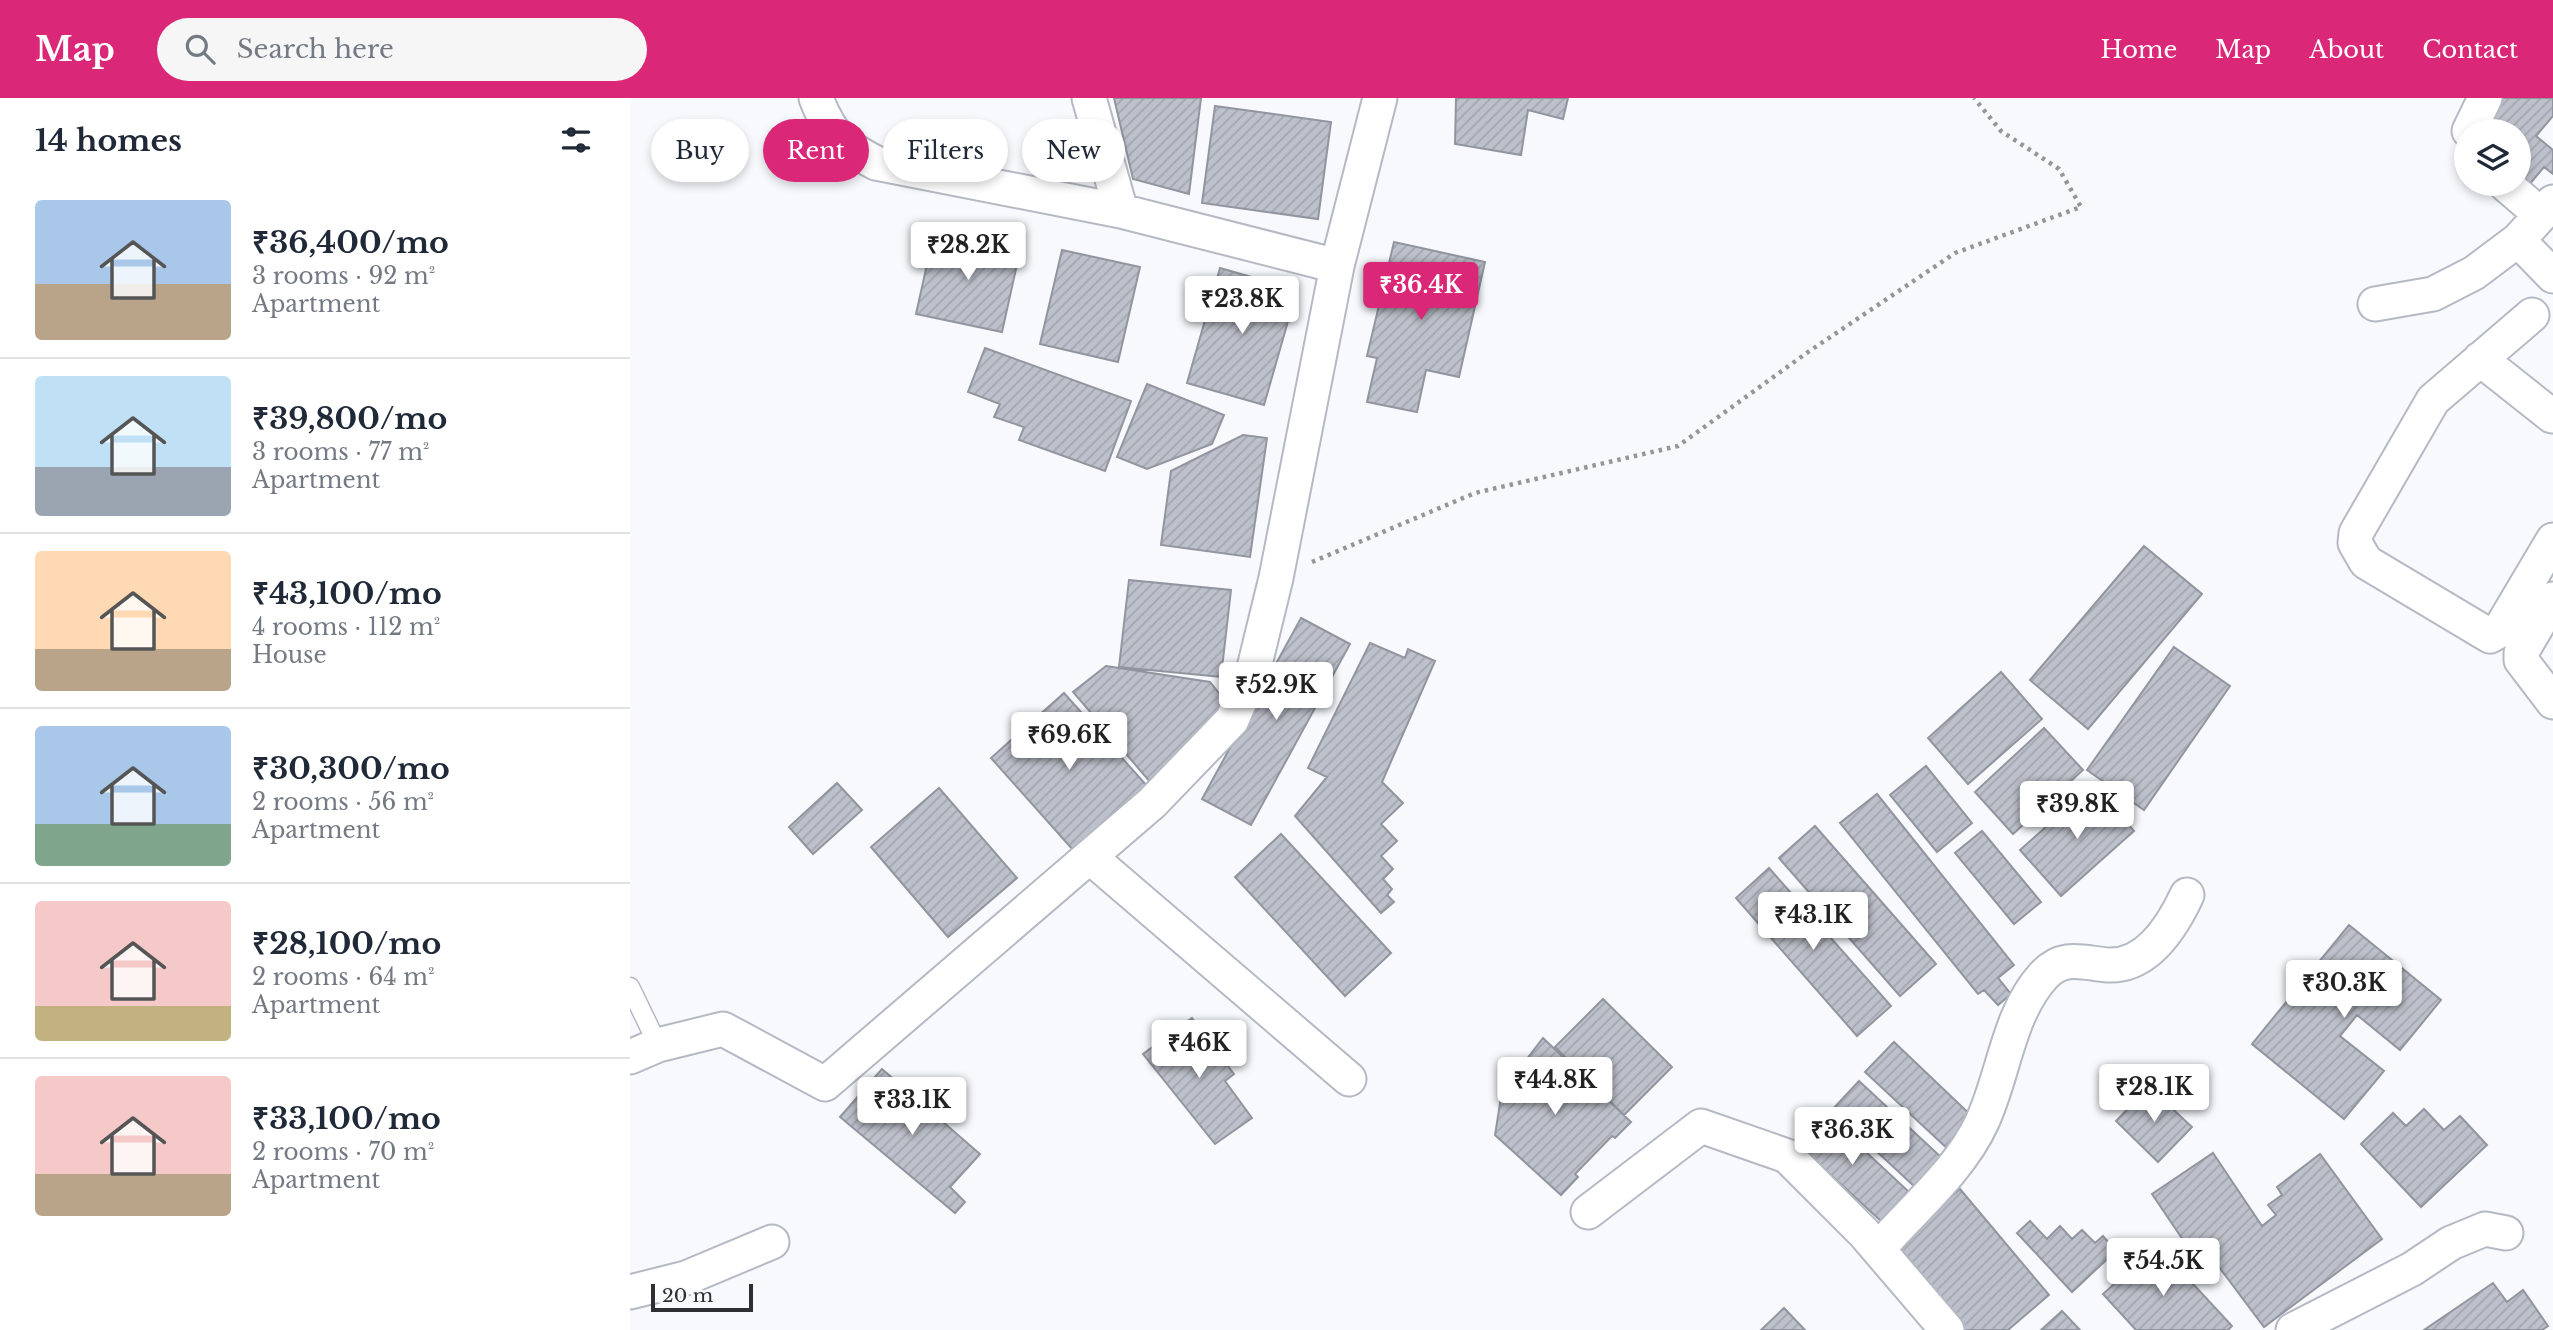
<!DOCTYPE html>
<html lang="en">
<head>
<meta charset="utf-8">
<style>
  :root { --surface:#fff; --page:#f6f6f7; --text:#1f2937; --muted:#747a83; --line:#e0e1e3; --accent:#db2777 }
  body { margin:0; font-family:"Libre Baskerville",serif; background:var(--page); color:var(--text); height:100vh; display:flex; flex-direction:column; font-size:26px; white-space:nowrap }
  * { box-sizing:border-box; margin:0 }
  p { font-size:23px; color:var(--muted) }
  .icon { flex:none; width:38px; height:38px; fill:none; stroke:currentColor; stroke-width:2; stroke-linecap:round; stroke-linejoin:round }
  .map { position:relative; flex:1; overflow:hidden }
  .drawer { display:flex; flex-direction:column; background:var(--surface); width:630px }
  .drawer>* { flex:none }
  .top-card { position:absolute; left:21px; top:21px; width:665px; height:63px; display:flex; gap:14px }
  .tools { position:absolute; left:1824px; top:21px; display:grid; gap:14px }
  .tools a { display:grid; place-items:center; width:77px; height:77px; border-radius:50%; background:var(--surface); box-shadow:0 4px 10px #0003; font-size:35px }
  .scale { position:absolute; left:21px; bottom:18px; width:102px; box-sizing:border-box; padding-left:7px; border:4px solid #2d2f33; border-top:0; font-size:19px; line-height:24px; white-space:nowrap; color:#2d2f33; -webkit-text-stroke:5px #f7f9fd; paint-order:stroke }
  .price { position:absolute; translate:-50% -60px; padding:0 16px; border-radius:7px; background:#fff; color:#222; font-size:23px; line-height:46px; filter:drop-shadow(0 2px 4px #0008) }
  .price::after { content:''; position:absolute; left:50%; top:42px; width:21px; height:16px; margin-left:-10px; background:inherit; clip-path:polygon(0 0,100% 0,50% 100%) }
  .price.selected { background:var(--accent); color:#fff }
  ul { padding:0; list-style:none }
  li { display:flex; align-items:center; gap:21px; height:175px; padding:0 35px }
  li+li { border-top:2px solid var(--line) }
  li span { display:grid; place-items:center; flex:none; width:196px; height:140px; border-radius:7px; color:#555 }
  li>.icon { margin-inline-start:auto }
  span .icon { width:84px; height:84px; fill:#fffc; stroke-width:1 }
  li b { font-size:30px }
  h2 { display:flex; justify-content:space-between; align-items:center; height:84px; padding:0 35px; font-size:30px }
  .pill { padding:0 24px; border-radius:32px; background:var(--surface); box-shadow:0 4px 10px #0003; font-size:24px; line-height:63px }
  .pill.selected { background:var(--accent); color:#fff }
  header { display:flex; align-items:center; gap:42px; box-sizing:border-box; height:98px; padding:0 35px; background:var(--accent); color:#fff }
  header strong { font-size:33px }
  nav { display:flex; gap:38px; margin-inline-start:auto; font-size:24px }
  .search { width:490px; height:63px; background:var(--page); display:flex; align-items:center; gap:18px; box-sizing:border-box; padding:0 24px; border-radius:38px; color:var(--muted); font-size:26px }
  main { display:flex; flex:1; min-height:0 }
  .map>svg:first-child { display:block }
  .building { fill:url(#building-hatch); stroke:#91959f; stroke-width:2 }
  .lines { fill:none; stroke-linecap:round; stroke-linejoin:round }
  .lane-casing { stroke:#b5b9c4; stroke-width:21 }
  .street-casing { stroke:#b5b9c4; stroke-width:37 }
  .path { stroke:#94969a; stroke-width:4.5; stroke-dasharray:3.5 5; stroke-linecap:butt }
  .lane { stroke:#fff; stroke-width:18 }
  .street { stroke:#fff; stroke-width:33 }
</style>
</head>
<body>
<header>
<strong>Map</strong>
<div class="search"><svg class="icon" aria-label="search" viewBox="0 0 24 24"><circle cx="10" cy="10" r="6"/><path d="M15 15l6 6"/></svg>Search here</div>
<nav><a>Home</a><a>Map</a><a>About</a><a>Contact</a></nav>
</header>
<main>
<section class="drawer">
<h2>14 homes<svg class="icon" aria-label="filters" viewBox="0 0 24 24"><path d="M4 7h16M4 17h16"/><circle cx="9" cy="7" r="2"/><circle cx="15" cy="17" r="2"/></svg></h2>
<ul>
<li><span style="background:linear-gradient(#a9c7e8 60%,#b9a48a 0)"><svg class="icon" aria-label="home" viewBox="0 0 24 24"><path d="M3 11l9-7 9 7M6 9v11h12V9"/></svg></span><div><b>₹36,400/mo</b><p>3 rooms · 92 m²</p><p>Apartment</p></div></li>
<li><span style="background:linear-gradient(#bfe0f5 65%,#9aa5b1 0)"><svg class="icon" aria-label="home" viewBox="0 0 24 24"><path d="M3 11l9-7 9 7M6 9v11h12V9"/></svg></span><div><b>₹39,800/mo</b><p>3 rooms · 77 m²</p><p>Apartment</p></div></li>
<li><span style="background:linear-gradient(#ffd9b3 70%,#b9a48a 0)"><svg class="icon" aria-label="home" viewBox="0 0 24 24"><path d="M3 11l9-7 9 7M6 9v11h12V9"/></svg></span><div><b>₹43,100/mo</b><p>4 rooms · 112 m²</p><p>House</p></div></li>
<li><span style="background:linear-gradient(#a9c7e8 70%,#7fa58c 0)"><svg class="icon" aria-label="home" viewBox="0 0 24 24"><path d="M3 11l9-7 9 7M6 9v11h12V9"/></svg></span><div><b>₹30,300/mo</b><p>2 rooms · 56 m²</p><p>Apartment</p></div></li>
<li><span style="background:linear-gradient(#f6c9c9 75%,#c2b280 0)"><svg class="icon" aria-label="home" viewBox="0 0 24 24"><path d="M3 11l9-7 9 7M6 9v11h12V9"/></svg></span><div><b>₹28,100/mo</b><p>2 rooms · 64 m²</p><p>Apartment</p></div></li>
<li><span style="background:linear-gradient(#f6c9c9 70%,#b9a48a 0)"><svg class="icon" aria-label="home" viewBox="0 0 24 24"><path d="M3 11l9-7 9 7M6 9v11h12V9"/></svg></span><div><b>₹33,100/mo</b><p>2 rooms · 70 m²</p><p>Apartment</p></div></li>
</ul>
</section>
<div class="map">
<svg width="1923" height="1232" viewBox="0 0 1923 1232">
  <defs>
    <pattern id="building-hatch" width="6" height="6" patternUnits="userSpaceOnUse" patternTransform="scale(1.75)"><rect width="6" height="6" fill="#bdc1cb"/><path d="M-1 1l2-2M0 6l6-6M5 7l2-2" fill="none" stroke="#a3a6af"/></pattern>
  </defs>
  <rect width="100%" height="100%" fill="#f7f9fd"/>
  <path class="building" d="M 484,0 L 571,0 L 559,96 L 503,81 Z
    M 826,0 L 938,0 L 933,21 L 898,12 L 891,57 L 825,46 Z
    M 1865,0 L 1923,0 L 1923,18 L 1906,38 L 1923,52 L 1923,76 L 1914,69 L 1894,93 L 1888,86 L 1888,33 L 1851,33 Z
    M 585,8 L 701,24 L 688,121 L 572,105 Z
    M 304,135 L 390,153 L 372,234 L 286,216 Z
    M 764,144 L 855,164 L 829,279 L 796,272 L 787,314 L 737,304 L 747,260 L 737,258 Z
    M 432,152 L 510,169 L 488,264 L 410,246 Z
    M 590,170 L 667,192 L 634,307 L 557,285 Z
    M 355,250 L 501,303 L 475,373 L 389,342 L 394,329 L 364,319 L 370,306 L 338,294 Z
    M 517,286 L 594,317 L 582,346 L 517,371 L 487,359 Z
    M 613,337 L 637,340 L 620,459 L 531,447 L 541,373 Z
    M 1514,448 L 1572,496 L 1458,631 L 1400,582 Z
    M 499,482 L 601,492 L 591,579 L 489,569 Z
    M 671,520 L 720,546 L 621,727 L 572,701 Z
    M 740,545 L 775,560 L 778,551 L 805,563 L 752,684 L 773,705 L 751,726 L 767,743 L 751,758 L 763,771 L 753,781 L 762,791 L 757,797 L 764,804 L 751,815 L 665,718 L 697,679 L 678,670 Z
    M 1544,549 L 1600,588 L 1514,712 L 1457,672 Z
    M 476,568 L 580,584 L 603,613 L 521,685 L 443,594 Z
    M 1371,574 L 1412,621 L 1338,686 L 1298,640 Z
    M 434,595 L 517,688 L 444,753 L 361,660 Z
    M 1414,630 L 1453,672 L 1383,736 L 1345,694 Z
    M 1296,668 L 1342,725 L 1307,754 L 1260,697 Z
    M 207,685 L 232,712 L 183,756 L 159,729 Z
    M 1463,687 L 1504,733 L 1431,798 L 1390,752 Z
    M 309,690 L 387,780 L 318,839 L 241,749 Z
    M 1247,696 L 1384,867 L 1368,880 L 1381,896 L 1368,907 L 1354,892 L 1348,896 L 1210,725 Z
    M 1185,728 L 1306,866 L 1270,898 L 1149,760 Z
    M 1352,733 L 1411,804 L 1384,826 L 1325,755 Z
    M 651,736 L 761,855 L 715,898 L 605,779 Z
    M 1139,770 L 1261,908 L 1227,938 L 1106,800 Z
    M 1719,827 L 1811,902 L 1770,952 L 1727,917 L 1710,938 L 1754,973 L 1714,1021 L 1622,946 Z
    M 973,901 L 1042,969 L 994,1017 L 925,949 Z
    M 562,920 L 604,976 L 595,983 L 622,1020 L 585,1046 L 513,956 Z
    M 913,940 L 1001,1024 L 985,1040 L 982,1038 L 945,1076 L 948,1079 L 931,1097 L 865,1037 L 872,993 Z
    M 1264,944 L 1347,1023 L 1319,1052 L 1235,974 Z
    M 252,971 L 350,1056 L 320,1089 L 335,1104 L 325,1115 L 210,1019 Z
    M 1229,983 L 1312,1060 L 1285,1089 L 1202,1012 Z
    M 1519,989 L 1562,1029 L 1528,1064 L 1486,1023 Z
    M 1794,1011 L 1814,1032 L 1830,1018 L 1857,1047 L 1791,1109 L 1731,1046 L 1763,1015 L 1776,1028 Z
    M 1194,1015 L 1278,1093 L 1251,1123 L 1166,1045 Z
    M 1583,1055 L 1632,1128 L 1646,1117 L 1638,1107 L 1652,1097 L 1647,1089 L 1690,1056 L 1752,1141 L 1634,1229 L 1586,1165 L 1574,1173 L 1522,1096 Z
    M 1330,1091 L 1419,1197 L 1378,1232 L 1319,1232 L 1254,1156 Z
    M 1400,1123 L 1417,1141 L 1430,1128 L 1442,1141 L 1452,1132 L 1465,1145 L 1473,1138 L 1486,1153 L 1442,1194 L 1387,1135 Z
    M 1527,1147 L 1602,1228 L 1598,1232 L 1506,1232 L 1473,1196 Z
    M 1863,1185 L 1877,1204 L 1893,1192 L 1918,1228 L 1912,1232 L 1794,1232 Z
    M 1154,1210 L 1175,1232 L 1131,1232 Z
    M 1432,1213 L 1450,1232 L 1411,1232 Z"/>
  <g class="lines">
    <g class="lane-casing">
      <path id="lane" d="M 0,889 L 28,947"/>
    </g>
    <g class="street-casing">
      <path id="street" d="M 459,0 L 491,113
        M 1839,33 L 1855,0
        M 1875,86 L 1911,117
        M 1923,104 L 1888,142 L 1923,178
        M 707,168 L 750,0
        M 1745,206 L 1803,196 L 1844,175 L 1888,142
        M 1902,217 L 1803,302 L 1726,435 L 1725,445 L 1736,464 L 1860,538 L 1869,533 L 1923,442
        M 1850,261 L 1922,318
        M 1923,501 L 1891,555 L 1891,562 L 1923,604
        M 460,759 L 719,981
        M 0,959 L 28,947 L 93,931 L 195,986 L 522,705 L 602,622 L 623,574 L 646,480 L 707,168 L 491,113 L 246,65 C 211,47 200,36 186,0
        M 958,1114 L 1071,1028 L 1157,1058 L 1234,1135 L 1317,1232
        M 1248,1151 C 1283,1111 1330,1072 1352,1024 C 1374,977 1378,916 1414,877 C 1434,856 1453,865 1478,867 C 1518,869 1543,827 1557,797
        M 0,1194 L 56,1180 L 142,1144
        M 1663,1232 L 1782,1171 L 1821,1145 L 1855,1131 L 1876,1135"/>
    </g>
    <path class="path" d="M 682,464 L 845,395 L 1048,348 L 1178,254 L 1325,155 L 1451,109 L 1429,71 L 1371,33 L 1344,0"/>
    <use href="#lane" class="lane"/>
    <use href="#street" class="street"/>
  </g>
</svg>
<div class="tools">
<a><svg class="icon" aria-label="layers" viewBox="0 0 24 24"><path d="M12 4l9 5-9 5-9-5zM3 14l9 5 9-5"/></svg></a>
</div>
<div class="scale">20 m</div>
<b class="price" style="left:338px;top:184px">₹28.2K</b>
<b class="price selected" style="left:791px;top:224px">₹36.4K</b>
<b class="price" style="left:612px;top:238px">₹23.8K</b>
<b class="price" style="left:646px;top:624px">₹52.9K</b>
<b class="price" style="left:439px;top:674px">₹69.6K</b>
<b class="price" style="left:1447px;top:743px">₹39.8K</b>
<b class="price" style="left:1183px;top:854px">₹43.1K</b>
<b class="price" style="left:1714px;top:922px">₹30.3K</b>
<b class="price" style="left:569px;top:982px">₹46K</b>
<b class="price" style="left:925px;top:1019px">₹44.8K</b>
<b class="price" style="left:1524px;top:1026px">₹28.1K</b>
<b class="price" style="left:282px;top:1039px">₹33.1K</b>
<b class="price" style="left:1222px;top:1069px">₹36.3K</b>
<b class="price" style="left:1533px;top:1200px">₹54.5K</b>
<div class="top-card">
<a class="pill">Buy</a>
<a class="pill selected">Rent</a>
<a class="pill">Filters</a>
<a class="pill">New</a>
</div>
</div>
</main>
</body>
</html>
